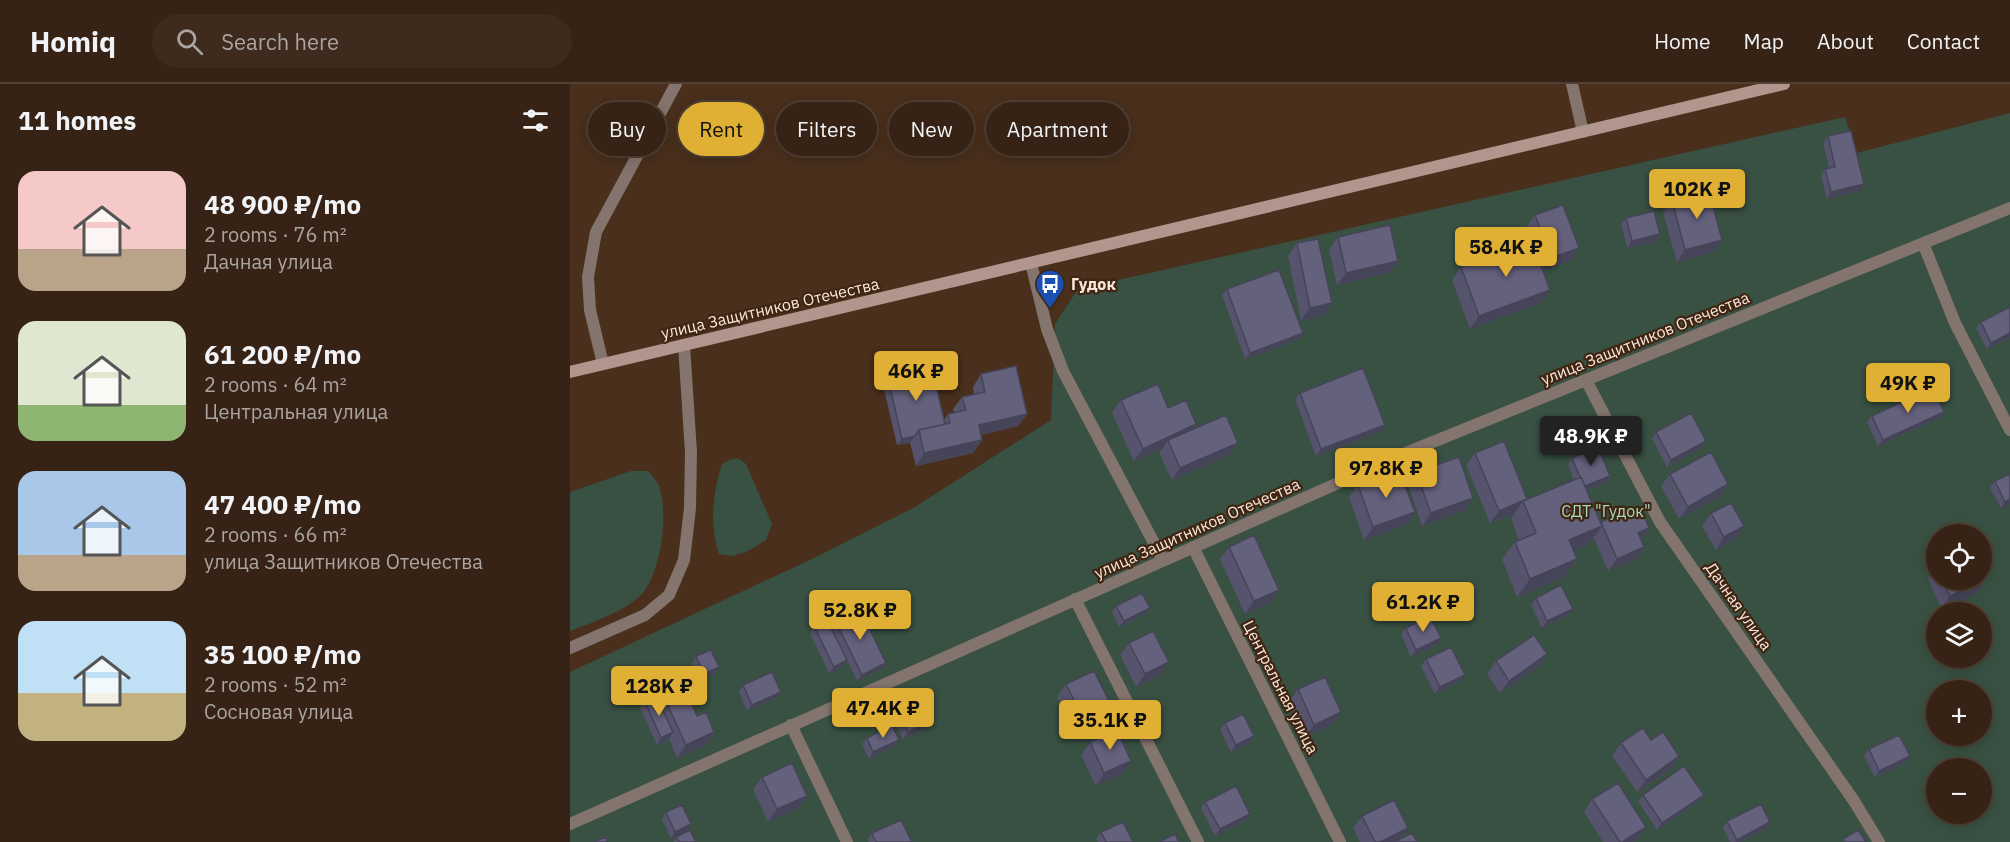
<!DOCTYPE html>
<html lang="en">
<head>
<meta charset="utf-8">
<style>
  :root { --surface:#372315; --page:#3e2b1e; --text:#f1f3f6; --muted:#aaa4a0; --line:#514034; --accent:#e0b034 }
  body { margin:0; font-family:"IBM Plex Sans",sans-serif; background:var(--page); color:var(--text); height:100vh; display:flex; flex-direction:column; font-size:22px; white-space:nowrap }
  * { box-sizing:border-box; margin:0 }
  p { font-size:20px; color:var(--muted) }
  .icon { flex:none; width:33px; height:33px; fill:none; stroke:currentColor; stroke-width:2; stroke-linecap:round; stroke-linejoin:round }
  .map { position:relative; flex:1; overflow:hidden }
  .sheet { display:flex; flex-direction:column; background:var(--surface); width:570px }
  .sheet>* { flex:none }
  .banner { position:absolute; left:18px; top:18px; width:570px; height:54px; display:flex; gap:12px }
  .buttons { position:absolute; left:1356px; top:440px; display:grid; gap:12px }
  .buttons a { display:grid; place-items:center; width:66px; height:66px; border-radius:50%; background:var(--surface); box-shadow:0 3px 15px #0003,0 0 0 2px var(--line); font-size:30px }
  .price { position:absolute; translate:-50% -51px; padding:0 14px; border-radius:6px; background:var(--accent); color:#111; font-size:20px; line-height:39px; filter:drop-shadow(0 2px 3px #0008) }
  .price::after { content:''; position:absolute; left:50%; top:36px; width:18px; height:14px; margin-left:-9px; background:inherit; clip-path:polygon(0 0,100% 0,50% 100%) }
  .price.current { background:#222; color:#fff }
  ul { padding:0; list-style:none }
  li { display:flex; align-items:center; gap:18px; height:150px; padding:0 18px }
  li span { display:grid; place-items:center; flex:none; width:168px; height:120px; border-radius:18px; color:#555 }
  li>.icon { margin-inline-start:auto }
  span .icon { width:72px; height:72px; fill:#fffc; stroke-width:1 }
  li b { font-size:26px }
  h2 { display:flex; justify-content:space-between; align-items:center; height:72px; padding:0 18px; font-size:26px }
  .chip { padding:0 21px; border-radius:27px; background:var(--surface); box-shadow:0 3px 15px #0003,0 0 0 2px var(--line); font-size:21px; line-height:54px }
  .chip.current { background:var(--accent); color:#111 }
  header { display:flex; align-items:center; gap:36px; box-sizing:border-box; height:84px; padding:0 30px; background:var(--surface); border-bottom:2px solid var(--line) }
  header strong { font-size:28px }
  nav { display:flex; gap:33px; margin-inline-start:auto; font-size:21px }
  .search { width:420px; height:54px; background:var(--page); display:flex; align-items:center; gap:15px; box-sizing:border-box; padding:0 21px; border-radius:33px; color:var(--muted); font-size:22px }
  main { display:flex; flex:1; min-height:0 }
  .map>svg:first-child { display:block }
  .green { fill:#395143; fill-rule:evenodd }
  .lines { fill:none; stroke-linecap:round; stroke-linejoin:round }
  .street { stroke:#84746e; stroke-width:12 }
  .secondary { stroke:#b0968d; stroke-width:12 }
  .wall { fill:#56536c }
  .shaded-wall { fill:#464458 }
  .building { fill:#64617d; stroke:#464458; stroke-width:1.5 }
  .labels { text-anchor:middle; stroke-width:4.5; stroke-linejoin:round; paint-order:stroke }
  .poi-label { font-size:16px; font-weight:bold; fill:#f9e7dc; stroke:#3f2512; text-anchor:start }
  .street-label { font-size:16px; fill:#f9e7dc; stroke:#3f2512 }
  .park-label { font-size:16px; fill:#a3dbbb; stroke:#3f2512 }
</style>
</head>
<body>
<header>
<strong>Homiq</strong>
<div class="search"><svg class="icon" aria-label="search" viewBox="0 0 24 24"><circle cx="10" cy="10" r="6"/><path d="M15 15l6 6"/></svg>Search here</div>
<nav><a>Home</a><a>Map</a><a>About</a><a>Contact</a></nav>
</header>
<main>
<section class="sheet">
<h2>11 homes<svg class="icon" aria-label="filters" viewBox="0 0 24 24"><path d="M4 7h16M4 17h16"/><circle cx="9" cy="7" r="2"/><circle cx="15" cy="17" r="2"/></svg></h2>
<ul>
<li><span style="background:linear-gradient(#f6c9c9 65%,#b9a48a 0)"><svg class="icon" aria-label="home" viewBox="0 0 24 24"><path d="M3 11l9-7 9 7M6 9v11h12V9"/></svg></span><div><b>48 900 ₽/mo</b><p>2 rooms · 76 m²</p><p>Дачная улица</p></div></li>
<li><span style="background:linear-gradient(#dfe7d0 70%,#8fb573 0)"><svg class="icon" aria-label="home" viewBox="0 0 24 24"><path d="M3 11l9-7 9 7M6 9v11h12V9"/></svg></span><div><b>61 200 ₽/mo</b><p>2 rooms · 64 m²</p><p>Центральная улица</p></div></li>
<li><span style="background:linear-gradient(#a9c7e8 70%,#b9a48a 0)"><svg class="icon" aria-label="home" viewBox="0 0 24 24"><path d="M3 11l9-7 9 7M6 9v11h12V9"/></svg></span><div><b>47 400 ₽/mo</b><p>2 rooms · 66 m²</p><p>улица Защитников Отечества</p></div></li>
<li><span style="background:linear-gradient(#bfe0f5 60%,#c2b280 0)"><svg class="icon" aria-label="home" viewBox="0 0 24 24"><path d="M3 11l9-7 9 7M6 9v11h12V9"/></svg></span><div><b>35 100 ₽/mo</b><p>2 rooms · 52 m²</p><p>Сосновая улица</p></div></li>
</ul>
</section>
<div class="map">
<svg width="1440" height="758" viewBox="0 0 1440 758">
  <rect width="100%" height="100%" fill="#492f1c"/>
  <path class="green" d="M 1440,29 L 1440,758 L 0,758 L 0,588 L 244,474 L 345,423 L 481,336 L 485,240 L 508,205 L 1275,33 L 1287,69 ZM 1366,450 L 1412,450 L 1412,495 L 1366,495 ZM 1366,528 L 1412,528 L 1412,573 L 1366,573 ZM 1366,606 L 1412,606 L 1412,651 L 1366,651 ZM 1366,684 L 1412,684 L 1412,729 L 1366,729 Z
    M 168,374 L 176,380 L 202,440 L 196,456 L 178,467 L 163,472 L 149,470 C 139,441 143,408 152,380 L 159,376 Z
    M 61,387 L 78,387 C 82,391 87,397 89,402 C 99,429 91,492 70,512 C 51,529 23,538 0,547 L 0,408 Z"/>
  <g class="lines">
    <path class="street" d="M 1002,0 L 1013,48
      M 1353,159 L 1385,239 L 1440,346
      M 461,179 L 477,245 L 493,287 L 593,476
      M 33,280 L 20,226 L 18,193 L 26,148 L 106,0
      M 1016,296 L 1090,438 L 1284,717 L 1309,758
      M 623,463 L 770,758
      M 505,515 L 628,758
      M 0,564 L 75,531 L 99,511 L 114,476 L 120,424 L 121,368 L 114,261
      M 221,641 L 277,758
      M 0,740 L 838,368 L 1440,124"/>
    <path class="secondary" d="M 0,288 L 1214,0"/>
  </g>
  <path class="wall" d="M 1258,52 L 1289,107 L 1257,115 L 1251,92 L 1255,85 L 1259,84 L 1253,59 Z
    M 1102,116 L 1152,156 L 1143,168 L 1107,178 L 1093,129 Z
    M 965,131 L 1000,177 L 973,187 L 971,219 L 900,245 L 882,196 L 891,183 L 961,157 L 956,143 Z
    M 1056,134 L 1090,150 L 1086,157 L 1057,164 L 1051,140 Z
    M 768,153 L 828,177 L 819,189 L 767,201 L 759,166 Z
    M 727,159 L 762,219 L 753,232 L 731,236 L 718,172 Z
    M 657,205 L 733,249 L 728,256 L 675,275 L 652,211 Z
    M 1411,238 L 1440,253 L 1417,265 L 1406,244 Z
    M 411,290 L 457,330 L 448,342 L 411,351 L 412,356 L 403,369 L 346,382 L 340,359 L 327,361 L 313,301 L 318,294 L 374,336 L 378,330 L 384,329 L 383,325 L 392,313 L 404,310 L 403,303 Z
    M 730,309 L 810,348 L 746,372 L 725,315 Z
    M 551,316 L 598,324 L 623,346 L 659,371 L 602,396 L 589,369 L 593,364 L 564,377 L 542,329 Z
    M 1302,332 L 1369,334 L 1308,362 L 1297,338 Z
    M 1086,348 L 1132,364 L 1097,383 L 1082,355 Z
    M 905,369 L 957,415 L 1004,396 L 998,380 L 1002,374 L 1036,399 L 1017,406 L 1030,439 L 1031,438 L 1079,444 L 1071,456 L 1074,463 L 1065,476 L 1038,487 L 1024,454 L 1019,460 L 1003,467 L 994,493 L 947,513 L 932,475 L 945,458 L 949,456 L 941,434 L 944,430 L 920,439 L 896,381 Z
    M 846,388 L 903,414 L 894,427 L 852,442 L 838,400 Z
    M 1100,390 L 1150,413 L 1109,435 L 1091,402 Z
    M 1425,397 L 1440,419 L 1431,424 L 1420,404 Z
    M 788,401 L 845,428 L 836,441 L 794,456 L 779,413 Z
    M 1141,429 L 1174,442 L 1165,455 L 1146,466 L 1132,442 Z
    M 659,463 L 700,519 L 675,530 L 650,475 Z
    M 1366,483 L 1366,495 L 1412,495 L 1415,496 L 1407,509 L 1372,525 L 1358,495 Z
    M 966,514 L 998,531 L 972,544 L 961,521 Z
    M 546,522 L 580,524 L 575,530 L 549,543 L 542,528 Z
    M 264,534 L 316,579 L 311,585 L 287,597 L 260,541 Z
    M 244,542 L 277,576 L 272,583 L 259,589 L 240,549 Z
    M 836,544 L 866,561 L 841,573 L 831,550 Z
    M 559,559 L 590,591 L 566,603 L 550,571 Z
    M 977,570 L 968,583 L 930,609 L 917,590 L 926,577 Z
    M 126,572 L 149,583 L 145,590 L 130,596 L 122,579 Z
    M 856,575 L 890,597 L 865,610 L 851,582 Z
    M 496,600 L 532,633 L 504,647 L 487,613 Z
    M 173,601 L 206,614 L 177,627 L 169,608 Z
    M 728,605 L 762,641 L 735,653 L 719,618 Z
    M 94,613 L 127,632 L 144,648 L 136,661 L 107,674 L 99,655 L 87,661 L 70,624 L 75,617 L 90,619 Z
    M 332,636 L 359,638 L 355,644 L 333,655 L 327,642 Z
    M 655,639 L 680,659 L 661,668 L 650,646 Z
    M 297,654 L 329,656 L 324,662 L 299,675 L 292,660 Z
    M 520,658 L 552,690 L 526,702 L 511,671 Z
    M 1051,659 L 1109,672 L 1101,685 L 1067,708 L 1042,672 Z
    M 1299,665 L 1335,679 L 1305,693 L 1294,672 Z
    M 192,693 L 237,712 L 228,724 L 198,738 L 183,705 Z
    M 1073,711 L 1134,711 L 1129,717 L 1087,746 L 1068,717 Z
    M 1022,715 L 1076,743 L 1067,756 L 1063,758 L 1033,758 L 1014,728 Z
    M 635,718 L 676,736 L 645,752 L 631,724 Z
    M 96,728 L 116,747 L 101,755 L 92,735 Z
    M 792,732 L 838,744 L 830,755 L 847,758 L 790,758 L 783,744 Z
    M 1157,737 L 1200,738 L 1195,745 L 1171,758 L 1160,758 L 1153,744 Z
    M 531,748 L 563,758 L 528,758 L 526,755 Z
    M 302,749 L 342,758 L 299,758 L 298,756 Z
    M 106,753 L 126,758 L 103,758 Z"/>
  <path class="shaded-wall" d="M 1294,100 L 1289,107 L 1257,115 L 1261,108 Z
    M 1090,150 L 1086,157 L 1057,164 L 1062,157 Z
    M 1152,156 L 1143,168 L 1107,178 L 1115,166 Z
    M 1009,164 L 1000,177 L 972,187 L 981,174 Z
    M 828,177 L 819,189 L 767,201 L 776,189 Z
    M 980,206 L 971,219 L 900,245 L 909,232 Z
    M 762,219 L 753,232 L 731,236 L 740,224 Z
    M 733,249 L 728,256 L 675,275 L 680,269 Z
    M 1440,249 L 1440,253 L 1417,265 L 1421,259 Z
    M 1374,328 L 1369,334 L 1308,362 L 1313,356 Z
    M 457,330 L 448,342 L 400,353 L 409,341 Z
    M 626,340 L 618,353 L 598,356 L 593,364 L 564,377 L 573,365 Z
    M 815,341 L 810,348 L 746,372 L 751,365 Z
    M 345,352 L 340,359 L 327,361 L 332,355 Z
    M 412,356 L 403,369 L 346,382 L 354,369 Z
    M 1136,357 L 1132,364 L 1097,383 L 1101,376 Z
    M 668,359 L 659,371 L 602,396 L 610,384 Z
    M 1040,392 L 1036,399 L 1009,409 L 1014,403 Z
    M 1158,400 L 1150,413 L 1109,435 L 1118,423 Z
    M 903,414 L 894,427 L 852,442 L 861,429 Z
    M 1440,415 L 1440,419 L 1431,424 L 1435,418 Z
    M 953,417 L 944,430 L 920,439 L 929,427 Z
    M 845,428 L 836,441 L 794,456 L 803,443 Z
    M 1032,442 L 1019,460 L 987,474 L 999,456 Z
    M 1174,442 L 1165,455 L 1146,466 L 1154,453 Z
    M 1079,444 L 1070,457 L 1068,449 Z
    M 1074,463 L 1065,476 L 1038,487 L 1047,475 Z
    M 1007,475 L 994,493 L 947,513 L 960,495 Z
    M 1415,496 L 1407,509 L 1372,525 L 1380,512 Z
    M 709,506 L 700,519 L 675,530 L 684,517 Z
    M 580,524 L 575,530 L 549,543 L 554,537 Z
    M 1003,525 L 998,531 L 972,544 L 977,537 Z
    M 871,554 L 866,561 L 841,573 L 846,566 Z
    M 977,570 L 968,583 L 930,609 L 939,597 Z
    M 277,576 L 272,583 L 259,589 L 264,583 Z
    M 599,578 L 590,591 L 566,603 L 575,590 Z
    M 316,579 L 311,585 L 287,597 L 292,591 Z
    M 149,583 L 145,590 L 130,596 L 134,590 Z
    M 895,591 L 890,597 L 865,610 L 870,603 Z
    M 211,608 L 206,614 L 177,627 L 182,621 Z
    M 541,621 L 532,633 L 504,647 L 513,634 Z
    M 771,628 L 762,641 L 735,653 L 744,641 Z
    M 359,638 L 355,644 L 333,655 L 338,648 Z
    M 103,648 L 99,655 L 87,661 L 91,654 Z
    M 144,648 L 136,661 L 107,674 L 116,661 Z
    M 684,652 L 680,659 L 661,668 L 666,661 Z
    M 329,656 L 324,662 L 299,675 L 303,668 Z
    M 1109,672 L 1101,685 L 1067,708 L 1076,696 Z
    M 1340,672 L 1335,679 L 1305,693 L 1309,687 Z
    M 561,677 L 552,690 L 526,702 L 534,689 Z
    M 1134,711 L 1129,717 L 1087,746 L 1092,739 Z
    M 237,712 L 228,724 L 198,738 L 207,725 Z
    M 680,730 L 676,736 L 645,752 L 650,745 Z
    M 1200,738 L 1195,745 L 1171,758 L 1165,758 L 1167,756 Z
    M 121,740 L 116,747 L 101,755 L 105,748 Z
    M 1076,743 L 1067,756 L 1063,758 L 1052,758 Z
    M 838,744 L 829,756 L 826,758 L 810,758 Z"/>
  <path class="building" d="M 1281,47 L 1294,100 L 1261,108 L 1255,85 L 1265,83 L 1258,52 Z
    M 1139,107 L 1152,156 L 1115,166 L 1102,116 Z
    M 993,121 L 1009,164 L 981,174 L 965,131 Z
    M 1084,127 L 1090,150 L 1062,157 L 1056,134 Z
    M 820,141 L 828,177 L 776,189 L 768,153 Z
    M 748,155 L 762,219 L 740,224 L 727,159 Z
    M 962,157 L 980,206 L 909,232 L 891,183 Z
    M 709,186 L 733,249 L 680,269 L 657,205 Z
    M 1440,223 L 1440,249 L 1421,259 L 1411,238 Z
    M 446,282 L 457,330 L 409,341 L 412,356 L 354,369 L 349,346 L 380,339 L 378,330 L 396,326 L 392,313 L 415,308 L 411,290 Z
    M 362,284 L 375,340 L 349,346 L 345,352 L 332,355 L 318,294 Z
    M 793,284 L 815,341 L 751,365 L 730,309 Z
    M 588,300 L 598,324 L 616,316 L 626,340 L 573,365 L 551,316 Z
    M 1363,303 L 1374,328 L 1313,356 L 1302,332 Z
    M 1121,329 L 1136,357 L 1101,376 L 1086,348 Z
    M 656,331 L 668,359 L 610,384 L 598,356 Z
    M 934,357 L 957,415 L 929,427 L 905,369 Z
    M 1028,363 L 1040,392 L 1015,402 L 1011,393 L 1010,393 L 1002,374 Z
    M 1141,368 L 1158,400 L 1118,423 L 1100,390 Z
    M 889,373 L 903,414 L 861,429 L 846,388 Z
    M 829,386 L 845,428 L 803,443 L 788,401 Z
    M 1440,390 L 1440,415 L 1435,418 L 1425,397 Z
    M 1011,393 L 1032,442 L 999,456 L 1007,475 L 960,495 L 945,458 L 966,449 L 953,417 Z
    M 1161,419 L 1174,442 L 1154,453 L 1141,429 Z
    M 1070,422 L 1079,444 L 1068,449 L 1074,463 L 1047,475 L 1031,438 Z
    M 684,451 L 709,506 L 684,517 L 659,463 Z
    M 1412,488 L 1415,496 L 1380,512 L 1372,495 L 1412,495 Z
    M 991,501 L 1003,525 L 977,537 L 966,514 Z
    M 572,509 L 580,524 L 554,537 L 546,522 Z
    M 289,523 L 316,579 L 292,591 L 264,534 Z
    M 860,532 L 871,554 L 846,566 L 836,544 Z
    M 257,536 L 277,576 L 264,583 L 244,542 Z
    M 583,547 L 599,578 L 575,590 L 559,559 Z
    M 964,551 L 977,570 L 939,597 L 926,577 Z
    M 881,563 L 895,591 L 870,603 L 856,575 Z
    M 141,566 L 149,583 L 134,590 L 126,572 Z
    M 524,587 L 541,621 L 513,634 L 496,600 Z
    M 202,588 L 211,608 L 182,621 L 173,601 Z
    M 755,593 L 771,628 L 744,641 L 728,605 Z
    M 114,604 L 127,632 L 136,628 L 144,648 L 116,661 L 94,613 Z
    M 86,612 L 103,648 L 91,654 L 75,617 Z
    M 354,625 L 359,638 L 338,648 L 332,636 Z
    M 673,630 L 684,652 L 666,661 L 655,639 Z
    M 322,641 L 329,656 L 303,668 L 297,654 Z
    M 1073,644 L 1081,656 L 1093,648 L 1109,672 L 1076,696 L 1051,659 Z
    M 547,646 L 561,677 L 534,689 L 520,658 Z
    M 1329,651 L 1340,672 L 1309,687 L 1299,665 Z
    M 222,679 L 237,712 L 207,725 L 192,693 Z
    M 1114,682 L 1134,711 L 1092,739 L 1073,711 Z
    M 1048,699 L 1076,743 L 1052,758 L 1050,758 L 1022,715 Z
    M 666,702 L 680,730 L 650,745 L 635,718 Z
    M 824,716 L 838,744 L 810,758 L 805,758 L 792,732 Z
    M 1191,720 L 1200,738 L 1167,756 L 1157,737 Z
    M 112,721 L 121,740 L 105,748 L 96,728 Z
    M 331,736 L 342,758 L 306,758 L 302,749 Z
    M 553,738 L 563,758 L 536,758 L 531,748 Z
    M 120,746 L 126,758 L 109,758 L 106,753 Z
    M 1288,746 L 1296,758 L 1275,758 L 1273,755 Z
    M 842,749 L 847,758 L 824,758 Z
    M 605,750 L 609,758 L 589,758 Z
    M 35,753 L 38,758 L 24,758 Z"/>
  <defs>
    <g id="bus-pin" transform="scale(1.5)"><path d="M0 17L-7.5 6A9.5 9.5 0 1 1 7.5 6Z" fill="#1a4fb4" stroke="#3f2512"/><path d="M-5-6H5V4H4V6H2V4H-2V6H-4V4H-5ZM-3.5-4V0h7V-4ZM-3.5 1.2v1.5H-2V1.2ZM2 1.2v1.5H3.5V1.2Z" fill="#fff"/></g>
  </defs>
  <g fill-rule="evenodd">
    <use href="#bus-pin" x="480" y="200"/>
  </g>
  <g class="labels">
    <g class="poi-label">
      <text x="501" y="206">Гудок</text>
    </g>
    <g class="street-label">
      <text transform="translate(200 224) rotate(-13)" y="6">улица Защитников Отечества</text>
      <text transform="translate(1075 254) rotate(-22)" y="6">улица Защитников Отечества</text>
      <text transform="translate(627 444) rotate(-24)" y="6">улица Защитников Отечества</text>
      <text transform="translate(1169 522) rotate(55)" y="6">Дачная улица</text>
      <text transform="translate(711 603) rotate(63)" y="6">Центральная улица</text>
    </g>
    <g class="park-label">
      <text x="1036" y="433">СДТ "Гудок"</text>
    </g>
  </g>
</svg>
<div class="buttons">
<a><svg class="icon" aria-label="locate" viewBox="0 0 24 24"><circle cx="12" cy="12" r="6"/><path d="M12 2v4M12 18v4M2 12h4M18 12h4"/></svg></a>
<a><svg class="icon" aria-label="layers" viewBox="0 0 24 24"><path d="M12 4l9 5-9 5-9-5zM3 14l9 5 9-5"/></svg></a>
<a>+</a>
<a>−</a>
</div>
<b class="price" style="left:1127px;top:136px">102K ₽</b>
<b class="price" style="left:936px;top:194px">58.4K ₽</b>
<b class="price" style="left:346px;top:318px">46K ₽</b>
<b class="price" style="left:1338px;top:330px">49K ₽</b>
<b class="price current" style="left:1021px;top:383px">48.9K ₽</b>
<b class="price" style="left:816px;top:415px">97.8K ₽</b>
<b class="price" style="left:853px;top:549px">61.2K ₽</b>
<b class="price" style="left:290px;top:557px">52.8K ₽</b>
<b class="price" style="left:89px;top:633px">128K ₽</b>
<b class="price" style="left:313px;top:655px">47.4K ₽</b>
<b class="price" style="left:540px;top:667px">35.1K ₽</b>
<div class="banner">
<a class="chip">Buy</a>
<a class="chip current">Rent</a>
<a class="chip">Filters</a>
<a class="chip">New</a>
<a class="chip">Apartment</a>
</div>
</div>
</main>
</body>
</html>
